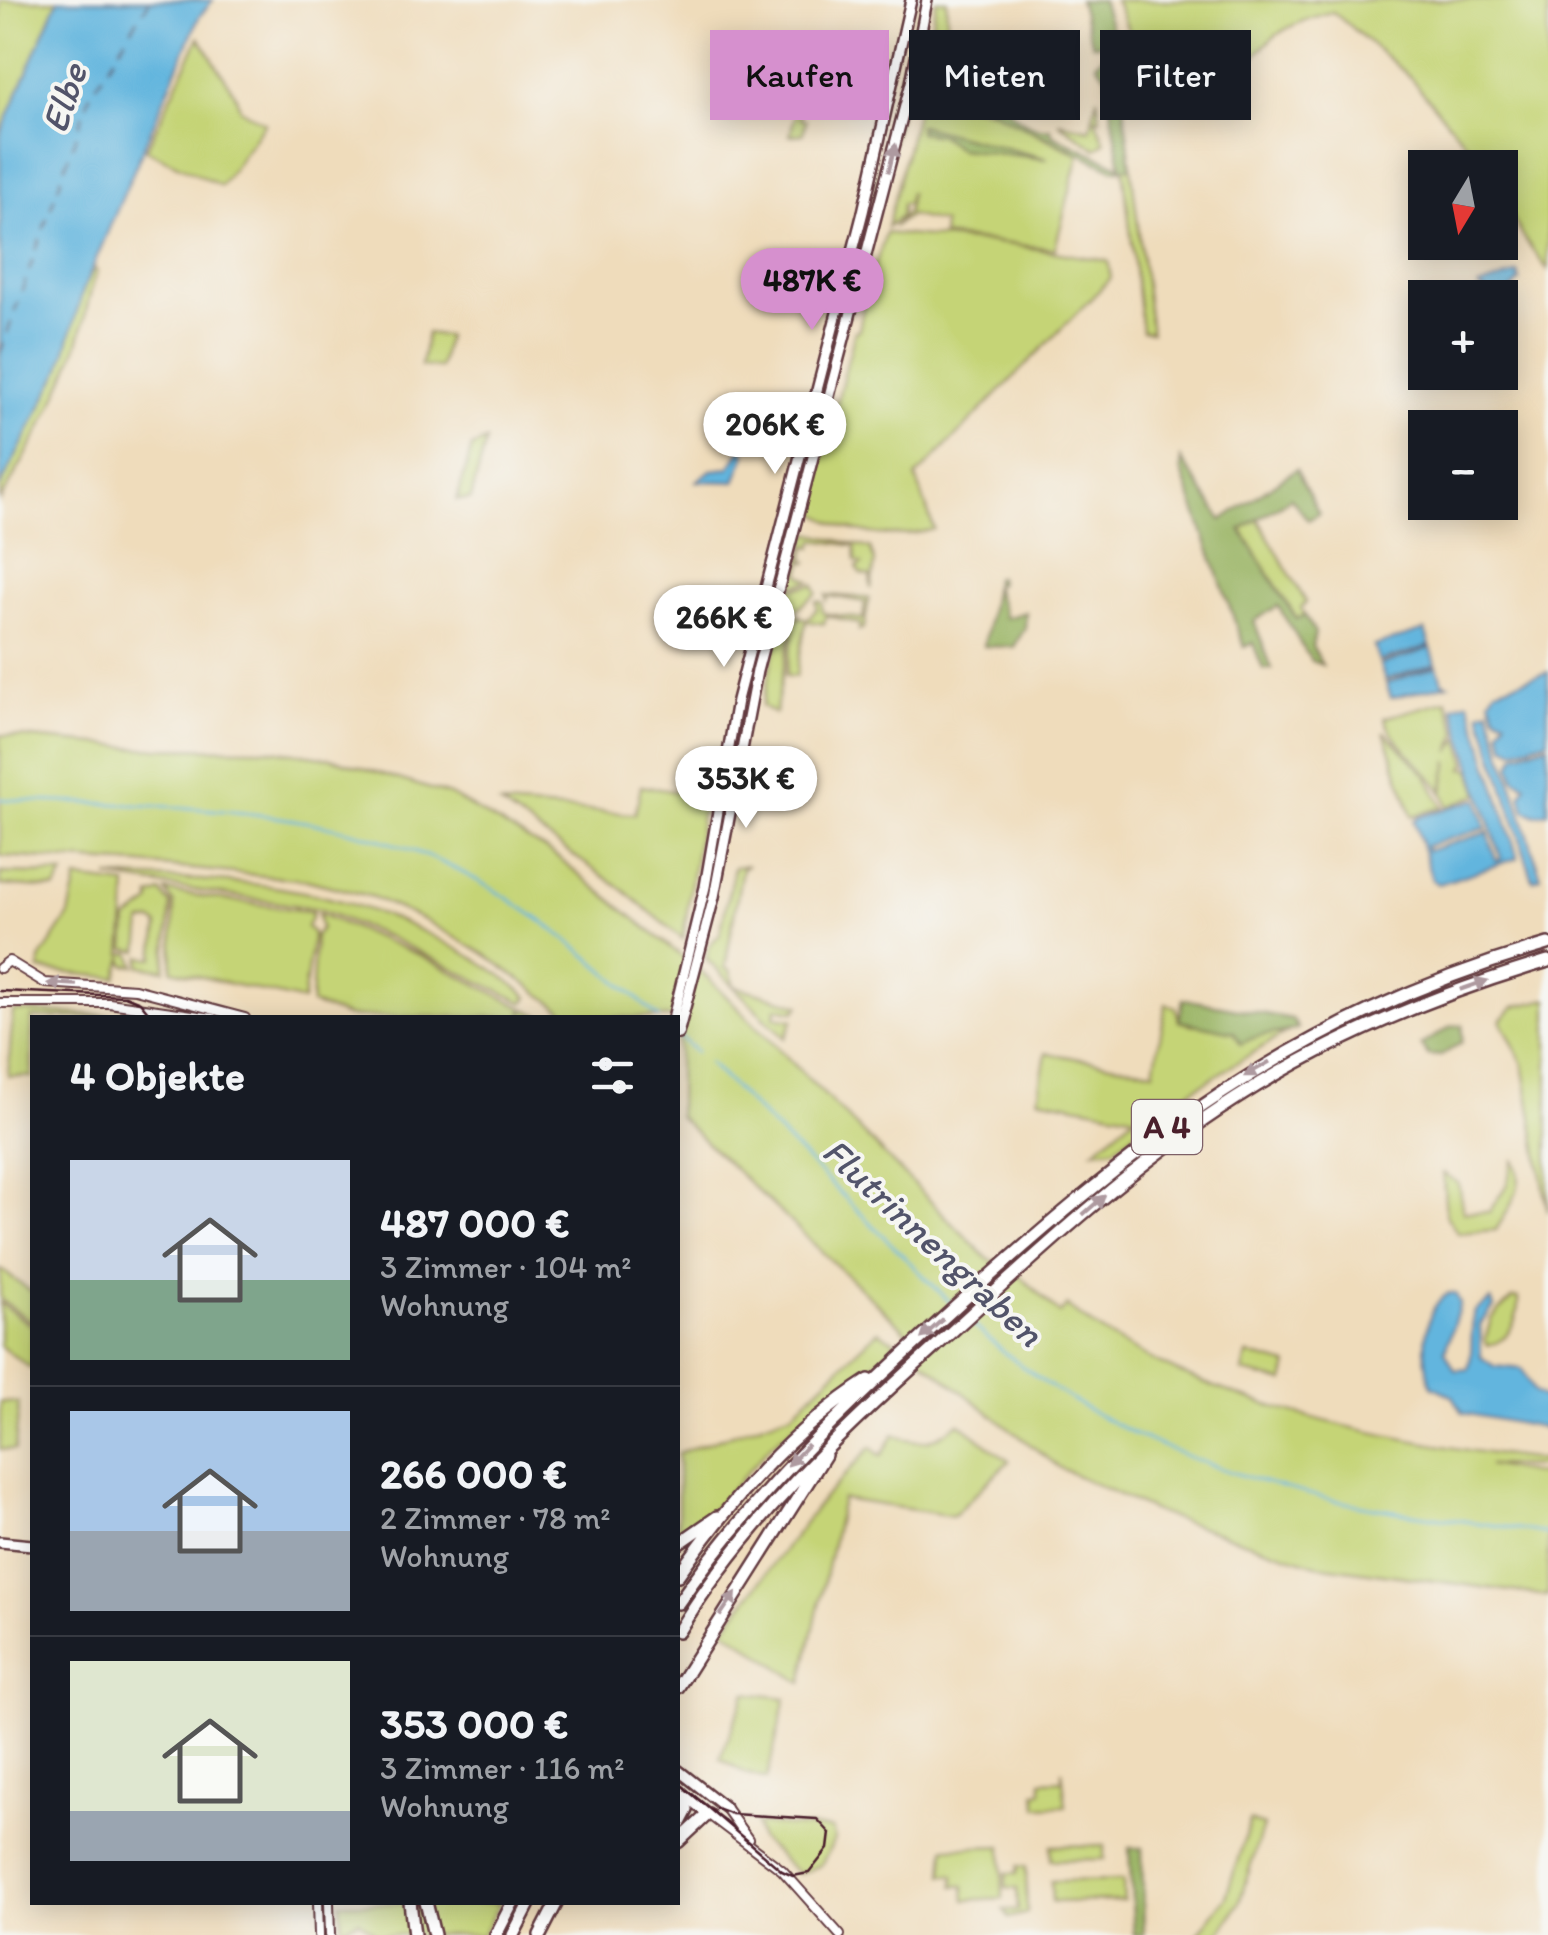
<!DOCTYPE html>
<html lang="de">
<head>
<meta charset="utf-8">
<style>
  :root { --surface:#171b24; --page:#20242c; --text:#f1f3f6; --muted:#9ea1a6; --line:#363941; --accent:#d690ce }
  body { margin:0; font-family:Itim,sans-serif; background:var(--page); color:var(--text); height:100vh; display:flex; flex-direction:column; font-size:38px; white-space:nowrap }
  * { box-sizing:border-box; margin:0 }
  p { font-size:32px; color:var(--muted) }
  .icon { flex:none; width:55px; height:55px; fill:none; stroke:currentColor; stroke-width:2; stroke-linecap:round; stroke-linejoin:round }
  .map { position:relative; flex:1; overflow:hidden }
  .details { position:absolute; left:30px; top:1015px; width:650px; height:890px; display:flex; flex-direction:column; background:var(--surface); border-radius:0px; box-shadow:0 5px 25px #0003 }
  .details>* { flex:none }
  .banner { position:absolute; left:710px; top:30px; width:688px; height:90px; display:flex; gap:20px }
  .needle { width:65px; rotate:190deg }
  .buttons { position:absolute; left:1408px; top:150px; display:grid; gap:20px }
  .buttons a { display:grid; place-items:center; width:110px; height:110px; border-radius:0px; background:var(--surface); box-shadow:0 5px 25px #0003; font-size:50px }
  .price { position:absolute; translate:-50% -85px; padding:0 22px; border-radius:35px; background:#fff; color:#222; font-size:32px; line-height:65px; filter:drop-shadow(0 2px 5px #0008) }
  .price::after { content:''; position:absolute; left:50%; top:60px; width:30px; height:22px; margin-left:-15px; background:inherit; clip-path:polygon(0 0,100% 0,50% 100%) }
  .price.active { background:var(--accent); color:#111 }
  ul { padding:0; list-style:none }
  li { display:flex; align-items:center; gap:30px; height:250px; padding:0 40px }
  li+li { border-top:2px solid var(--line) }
  li span { display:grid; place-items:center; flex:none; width:280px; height:200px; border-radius:0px; color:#555 }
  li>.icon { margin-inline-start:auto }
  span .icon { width:120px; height:120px; fill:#fffc; stroke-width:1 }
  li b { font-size:42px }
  h2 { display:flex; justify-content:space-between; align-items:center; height:120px; padding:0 40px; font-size:42px }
  .pill { padding:0 35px; border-radius:0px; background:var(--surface); box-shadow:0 5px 25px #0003; font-size:35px; line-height:90px }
  .pill.active { background:var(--accent); color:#111 }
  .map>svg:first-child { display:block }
  .green { fill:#c5d476; stroke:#887a50; stroke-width:2.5 }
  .forest { fill:#9cb667; stroke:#736a49; stroke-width:2.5 }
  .water { fill:#62b5de; stroke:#566a84; stroke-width:2.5 }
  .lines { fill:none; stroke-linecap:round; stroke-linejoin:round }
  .stream { stroke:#62b5de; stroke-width:2.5 }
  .ferry { stroke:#52546a; stroke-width:2.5; stroke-dasharray:12 10; stroke-linecap:butt }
  .tertiary-casing { stroke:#633b41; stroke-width:12 }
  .secondary-casing { stroke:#633b41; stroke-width:14 }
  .motorway-casing { stroke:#633b41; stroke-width:16 }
  .tertiary { stroke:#fff; stroke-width:8 }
  .secondary { stroke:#fff; stroke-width:9 }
  .motorway { stroke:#fff; stroke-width:11 }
  .tram { stroke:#4a1f2b; stroke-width:2.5 }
  .oneway { fill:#ae9aa0 }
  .labels { text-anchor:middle; stroke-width:8; stroke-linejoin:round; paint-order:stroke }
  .shield { fill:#f6f6f2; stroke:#7e6067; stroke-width:2.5 }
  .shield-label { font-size:32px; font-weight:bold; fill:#4a1f2b }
  .water-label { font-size:38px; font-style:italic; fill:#52546a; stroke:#f6f6f2 }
</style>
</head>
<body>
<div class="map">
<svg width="1548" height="1935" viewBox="0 0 1548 1935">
  <rect width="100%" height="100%" fill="#f6f6f2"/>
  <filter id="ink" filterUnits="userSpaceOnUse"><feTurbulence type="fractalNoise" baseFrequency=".01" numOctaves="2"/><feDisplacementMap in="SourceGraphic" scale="20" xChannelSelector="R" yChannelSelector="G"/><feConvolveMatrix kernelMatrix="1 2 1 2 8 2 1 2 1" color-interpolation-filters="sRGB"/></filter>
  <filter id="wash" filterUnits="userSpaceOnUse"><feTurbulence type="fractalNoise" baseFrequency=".0048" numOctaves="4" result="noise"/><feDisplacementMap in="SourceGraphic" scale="40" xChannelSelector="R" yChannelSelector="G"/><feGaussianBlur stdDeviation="2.25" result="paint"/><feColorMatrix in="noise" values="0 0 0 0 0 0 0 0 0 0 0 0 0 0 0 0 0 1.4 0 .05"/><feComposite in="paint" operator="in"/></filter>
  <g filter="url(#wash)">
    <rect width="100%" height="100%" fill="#efdcbb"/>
    <path class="green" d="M 0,0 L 58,0 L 0,135 Z
      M 936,0 L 947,0 C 944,20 956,46 934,55 L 929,43 Z
      M 1115,0 L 1548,0 L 1548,270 C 1524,241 1500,206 1500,168 L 1486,167 L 1408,75 L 1333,12 C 1280,24 1269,40 1235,77 L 1225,73 L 1205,83 L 1195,64 L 1136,48 Z
      M 199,37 L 235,94 L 240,109 L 265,123 L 221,186 L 146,150 Z
      M 904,62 L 912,65 L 873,218 L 868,218 Z
      M 940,68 L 950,71 L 951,80 L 937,72 L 934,86 L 945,89 L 949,85 L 944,95 L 932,93 L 932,97 L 992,111 L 1079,155 L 1055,249 L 942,236 L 943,223 L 910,215 L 893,227 L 907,212 L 910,192 L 907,204 L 902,204 L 901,216 L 887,227 L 925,78 L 929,69 Z
      M 802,86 L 873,103 L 876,95 L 881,96 L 873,132 L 869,132 L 872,105 L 814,91 L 808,110 L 802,110 L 800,119 L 806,120 L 803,134 L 790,135 Z
      M 1097,97 L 1100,119 L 1095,118 L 1105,142 L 1096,149 L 1058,122 L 1090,129 Z
      M 1131,167 L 1151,332 L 1142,331 L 1123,169 Z
      M 886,233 L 1007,244 L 1108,261 L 1111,278 L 916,477 L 934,529 C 895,541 841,535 810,508 L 855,331 L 859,330 L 866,291 Z
      M 855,257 L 838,344 L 796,499 Z
      M 94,267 L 97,272 C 88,295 86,317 79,340 C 61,397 30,449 0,501 L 0,487 L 61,368 L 80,298 Z
      M 427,333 L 447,336 L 440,368 L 421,366 Z
      M 486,441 L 471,499 L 457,500 L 472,447 Z
      M 1258,519 L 1306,602 L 1301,608 L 1305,615 L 1297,619 L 1241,529 Z
      M 809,533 L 870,548 L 875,562 L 871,589 L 870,576 L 860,574 L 857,567 L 862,564 L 856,561 L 855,546 L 815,540 L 813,547 L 807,546 L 804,560 L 809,562 L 803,562 L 800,574 L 810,581 L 792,586 Z
      M 814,584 L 817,593 L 794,611 L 799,616 L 793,621 L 775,714 L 762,706 L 788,590 Z
      M 826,595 L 869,598 L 864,628 L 859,630 L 860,624 L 826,615 L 824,624 L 806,621 L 796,677 L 786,676 L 795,622 L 800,617 L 807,619 L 817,609 L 816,601 L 822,602 L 823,613 L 863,619 L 865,602 L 829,596 L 827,600 Z
      M 1447,700 L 1458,733 L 1450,752 L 1460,738 L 1467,764 L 1463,768 L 1471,769 L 1479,794 L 1448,807 L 1443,792 L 1449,760 L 1442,792 C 1424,764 1398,750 1384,718 Z
      M 1384,731 L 1427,776 L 1443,807 L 1412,816 Z
      M 0,735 L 139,748 L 265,749 L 331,758 L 450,795 L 556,856 L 703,973 L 989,1260 L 1008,1264 L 1060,1314 L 1067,1306 C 1182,1402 1401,1444 1548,1461 L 1548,1466 L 1488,1465 L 1548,1476 L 1548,1596 L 1316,1565 L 1161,1514 L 1060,1468 L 913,1353 L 907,1332 L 678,1116 L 678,1018 L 572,1017 L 486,955 L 424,920 L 373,897 L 306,880 L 140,864 L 0,856 Z
      M 641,786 L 704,796 L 683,939 L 622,889 L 501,805 L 635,814 Z
      M 748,865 L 742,868 L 725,968 L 730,970 L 734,986 L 800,1005 L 795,1011 L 776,1008 L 775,1017 L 793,1020 L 785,1038 L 706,959 L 710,944 L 720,934 L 734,867 Z
      M 0,873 L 64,874 L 56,889 L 0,885 Z
      M 108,877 C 232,880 325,881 438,939 C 469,955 503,973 528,997 L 524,1003 L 388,937 L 319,909 Z
      M 77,879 L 127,885 L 122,954 L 131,953 L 136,966 L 125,965 L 123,958 L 117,978 L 40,970 L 40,959 L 69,915 Z
      M 166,891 L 313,912 L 307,927 L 313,933 L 303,1001 L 172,970 L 174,904 Z
      M 161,892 L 171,905 L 165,970 L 140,966 L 141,957 L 154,958 L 158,925 L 153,921 L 142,922 L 139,951 L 125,949 L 127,920 L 151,903 L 151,896 Z
      M 318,913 L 419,955 L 523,1008 L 522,1015 L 526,1009 L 543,1017 L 349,1017 L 311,1004 L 315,936 L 321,928 Z
      M 1548,999 L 1548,1213 L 1523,1064 L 1501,1020 L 1514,1007 Z
      M 1166,1004 L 1176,1007 L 1179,1021 L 1189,1024 L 1284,1034 L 1192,1090 L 1114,1148 L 1094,1150 L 1135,1116 L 1038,1098 L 1046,1053 L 1154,1071 Z
      M 13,1011 L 151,1017 L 32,1018 L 32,1077 L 8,1076 Z
      M 1514,1160 C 1528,1184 1508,1210 1496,1230 L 1458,1233 L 1446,1216 L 1443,1173 L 1458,1183 L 1463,1212 L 1489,1212 L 1506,1186 Z
      M 0,1269 L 32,1292 L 32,1322 L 0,1299 Z
      M 1512,1298 L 1518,1298 C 1519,1320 1510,1340 1488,1346 L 1485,1340 L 1491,1319 Z
      M 0,1303 L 32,1326 L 32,1369 L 0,1346 Z
      M 878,1331 L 896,1342 L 890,1351 L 772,1444 L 720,1503 L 678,1536 L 678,1453 L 792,1413 Z
      M 1247,1354 L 1288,1365 L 1284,1382 L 1243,1372 Z
      M 0,1402 L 19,1403 L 15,1450 L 0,1449 Z
      M 959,1423 L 1009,1461 L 953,1516 L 842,1499 L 802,1683 L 724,1629 L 821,1501 L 871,1447 L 881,1456 L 894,1435 C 924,1446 933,1442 959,1423 Z
      M 746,1693 L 786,1698 L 767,1779 L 745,1773 L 720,1758 Z
      M 1062,1770 L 1066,1806 L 1037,1807 L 1036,1792 L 1042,1791 L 1042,1781 L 1062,1780 Z
      M 1250,1821 L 1263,1826 L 1239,1903 L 1219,1935 L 1197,1935 L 1226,1897 Z
      M 756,1824 L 832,1829 L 835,1839 L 821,1865 L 799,1874 L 760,1839 Z
      M 1104,1845 L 1104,1859 L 1051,1860 L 1051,1846 Z
      M 1002,1846 L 1003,1898 L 965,1900 L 964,1886 L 954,1886 L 954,1875 L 943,1875 L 945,1848 Z
      M 1018,1866 L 1026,1867 L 1027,1913 L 1009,1918 L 1004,1910 L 1018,1910 L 1017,1889 L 1006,1888 L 1006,1873 L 1017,1873 Z
      M 1123,1880 L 1124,1901 L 1052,1902 L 1051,1881 Z
      M 340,1903 L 500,1903 L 482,1935 L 378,1935 L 359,1920 L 342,1928 Z"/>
    <path class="forest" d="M 1079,0 L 1102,0 L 1118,51 L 1131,167 L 1114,170 L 989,109 L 992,97 L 994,107 L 1004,104 C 1012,116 1034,131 1050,128 L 1053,135 L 1121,167 L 1106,76 L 1096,63 L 1112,48 L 1111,44 L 1092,44 Z
      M 919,125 L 1048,159 L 959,149 L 940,135 L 919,132 Z
      M 1181,459 L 1222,520 L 1296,469 L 1319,514 L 1308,520 L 1291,498 L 1241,530 L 1296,619 L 1305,615 L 1315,633 L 1312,646 L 1322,665 L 1311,661 L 1278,606 L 1254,621 L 1272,669 L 1263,669 L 1253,643 L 1244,647 L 1181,470 Z
      M 998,577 L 999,583 L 994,586 L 1005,618 L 1026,612 L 1025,628 L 1014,647 L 984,646 L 995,578 Z
      M 1183,999 L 1292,1019 L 1298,1028 C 1276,1038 1267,1029 1241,1044 L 1234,1032 L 1179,1021 Z
      M 1463,1025 L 1462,1042 L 1441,1056 L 1428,1055 L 1421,1045 L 1452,1026 Z
      M 1129,1848 L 1142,1848 L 1144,1935 L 1134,1935 Z"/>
    <path class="water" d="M 58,0 L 213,0 L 199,17 L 83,290 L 61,368 L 0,487 L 0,135 Z
      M 1518,273 L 1520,281 L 1500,301 L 1479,287 Z
      M 742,449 L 746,454 L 735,482 L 697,481 L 711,470 L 729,468 Z
      M 1425,630 L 1430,646 L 1379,662 L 1374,646 Z
      M 1431,648 L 1436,664 L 1385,680 L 1380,665 Z
      M 1437,666 L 1442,682 L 1448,684 L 1391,698 L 1386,683 Z
      M 1548,672 L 1548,740 L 1515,750 L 1505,745 L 1500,730 L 1506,719 L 1495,714 L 1490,699 L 1496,689 Z
      M 1469,701 L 1518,858 L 1439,884 L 1432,880 L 1414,821 L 1419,817 L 1478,799 L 1486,828 L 1426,846 L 1427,851 L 1488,832 L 1496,861 L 1501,859 L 1453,706 Z
      M 1489,709 L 1541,877 L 1533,880 L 1480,712 Z
      M 1548,744 L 1548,812 L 1536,815 L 1525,810 L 1521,795 L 1526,785 L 1515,779 L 1511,765 L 1516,754 Z
      M 1449,1293 L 1456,1294 L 1460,1304 L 1445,1351 L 1455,1370 L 1468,1369 C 1474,1355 1469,1330 1475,1311 L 1491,1300 L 1494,1307 L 1480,1324 L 1481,1357 L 1494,1366 L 1522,1369 L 1534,1392 L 1548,1400 L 1548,1429 L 1463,1413 L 1453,1396 L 1432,1386 C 1421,1361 1421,1308 1449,1293 Z"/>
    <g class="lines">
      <path class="stream" d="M 0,799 C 137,807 284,802 414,851 C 507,886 586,952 659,1018
        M 679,1036 L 696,1052
        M 708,1062 L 952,1304
        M 968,1320 C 1070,1419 1202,1471 1338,1501 C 1406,1516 1479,1521 1548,1534"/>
      <path class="ferry" d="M 0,354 L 90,95 L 150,0"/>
    </g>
  </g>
  <g filter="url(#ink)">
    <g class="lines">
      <g class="tertiary-casing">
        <path id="tertiary" d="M 0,968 L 9,961 L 45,983 L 135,989 L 245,1018
          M 0,1003 L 109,1003 L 213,1018
          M 725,1807 L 748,1839
          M 708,1814 L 782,1870 L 840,1935
          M 318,1902 L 319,1935
          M 329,1902 L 330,1935"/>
      </g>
      <g class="secondary-casing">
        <path id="secondary" d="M 673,1018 L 705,887 L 737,700 L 863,212 L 911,0
          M 678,1034 L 714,897 L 757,671 L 911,83 L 927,0
          M 0,1542 L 32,1545
          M 678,1770 L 725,1807
          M 680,1792 L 708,1814"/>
      </g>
      <g class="motorway-casing">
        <path id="motorway" d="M 678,1544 L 717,1517
          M 678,1575 C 731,1500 791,1430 869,1380
          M 678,1603 C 752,1496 843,1410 939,1322 C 1133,1145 1290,1019 1548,944
          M 678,1632 C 746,1521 839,1434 935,1347 C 1031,1259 1127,1168 1237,1098 C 1332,1037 1441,993 1548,961
          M 678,1687 L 825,1455
          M 678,1827 L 687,1810 L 680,1792
          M 678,1842 L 708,1814
          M 410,1902 L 414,1935
          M 426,1902 L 434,1935
          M 496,1935 L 513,1902
          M 513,1935 L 530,1902
          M 540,1935 L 557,1902"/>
      </g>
      <use href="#tertiary" class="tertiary"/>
      <use href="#secondary" class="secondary"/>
      <use href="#motorway" class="motorway"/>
      <path class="tram" d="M 0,991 L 125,996 L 140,1002 L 153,1018
        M 678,1782 L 782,1871 L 793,1876 L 809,1873 L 828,1849 L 830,1833 L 817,1819 L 732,1814 L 716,1808"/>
    </g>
    <defs><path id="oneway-solid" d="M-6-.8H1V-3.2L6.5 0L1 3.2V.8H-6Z" transform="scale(2.5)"/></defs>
    <g class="oneway">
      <use href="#oneway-solid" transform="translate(892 158) rotate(-76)"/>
      <use href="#oneway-solid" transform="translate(62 984) rotate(-177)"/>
      <use href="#oneway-solid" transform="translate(1474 985) rotate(-19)"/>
      <use href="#oneway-solid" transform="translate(1257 1069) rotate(150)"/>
      <use href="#oneway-solid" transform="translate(1094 1205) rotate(-41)"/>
      <use href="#oneway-solid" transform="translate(932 1329) rotate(138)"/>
      <use href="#oneway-solid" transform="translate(798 1455) rotate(134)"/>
      <use href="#oneway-solid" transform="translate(728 1604) rotate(-56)"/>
    </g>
  </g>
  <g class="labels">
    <rect class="shield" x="1132" y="1100" width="70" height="54" rx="8"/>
    <g class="shield-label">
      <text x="1167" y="1138">A 4</text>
    </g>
    <g class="water-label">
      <text transform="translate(64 98) rotate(-71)" y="13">Elbe</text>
      <text transform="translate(933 1242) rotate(43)" y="13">Flutrinnengraben</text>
    </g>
  </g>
</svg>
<div class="buttons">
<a><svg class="needle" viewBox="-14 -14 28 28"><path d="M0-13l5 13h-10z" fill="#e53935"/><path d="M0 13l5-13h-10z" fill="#9ea1a6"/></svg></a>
<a>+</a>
<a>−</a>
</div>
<b class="price active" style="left:812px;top:333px">487K €</b>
<b class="price" style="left:775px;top:477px">206K €</b>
<b class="price" style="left:724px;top:670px">266K €</b>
<b class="price" style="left:746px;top:831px">353K €</b>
<div class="banner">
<a class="pill active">Kaufen</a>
<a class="pill">Mieten</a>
<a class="pill">Filter</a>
</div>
<section class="details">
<h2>4 Objekte<svg class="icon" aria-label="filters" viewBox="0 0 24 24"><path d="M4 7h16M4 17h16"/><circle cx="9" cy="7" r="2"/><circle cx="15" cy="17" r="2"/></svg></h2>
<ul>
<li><span style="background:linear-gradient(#c9d6e8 60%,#7fa58c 0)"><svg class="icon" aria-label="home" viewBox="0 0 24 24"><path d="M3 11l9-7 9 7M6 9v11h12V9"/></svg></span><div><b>487 000 €</b><p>3 Zimmer · 104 m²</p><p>Wohnung</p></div></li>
<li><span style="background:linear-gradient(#a9c7e8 60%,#9aa5b1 0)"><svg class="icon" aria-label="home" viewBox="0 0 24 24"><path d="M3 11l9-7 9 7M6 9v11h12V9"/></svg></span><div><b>266 000 €</b><p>2 Zimmer · 78 m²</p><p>Wohnung</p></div></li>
<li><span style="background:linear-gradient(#dfe7d0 75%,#9aa5b1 0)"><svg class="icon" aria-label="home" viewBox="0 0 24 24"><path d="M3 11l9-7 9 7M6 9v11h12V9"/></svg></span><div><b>353 000 €</b><p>3 Zimmer · 116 m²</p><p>Wohnung</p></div></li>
</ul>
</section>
</div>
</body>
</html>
